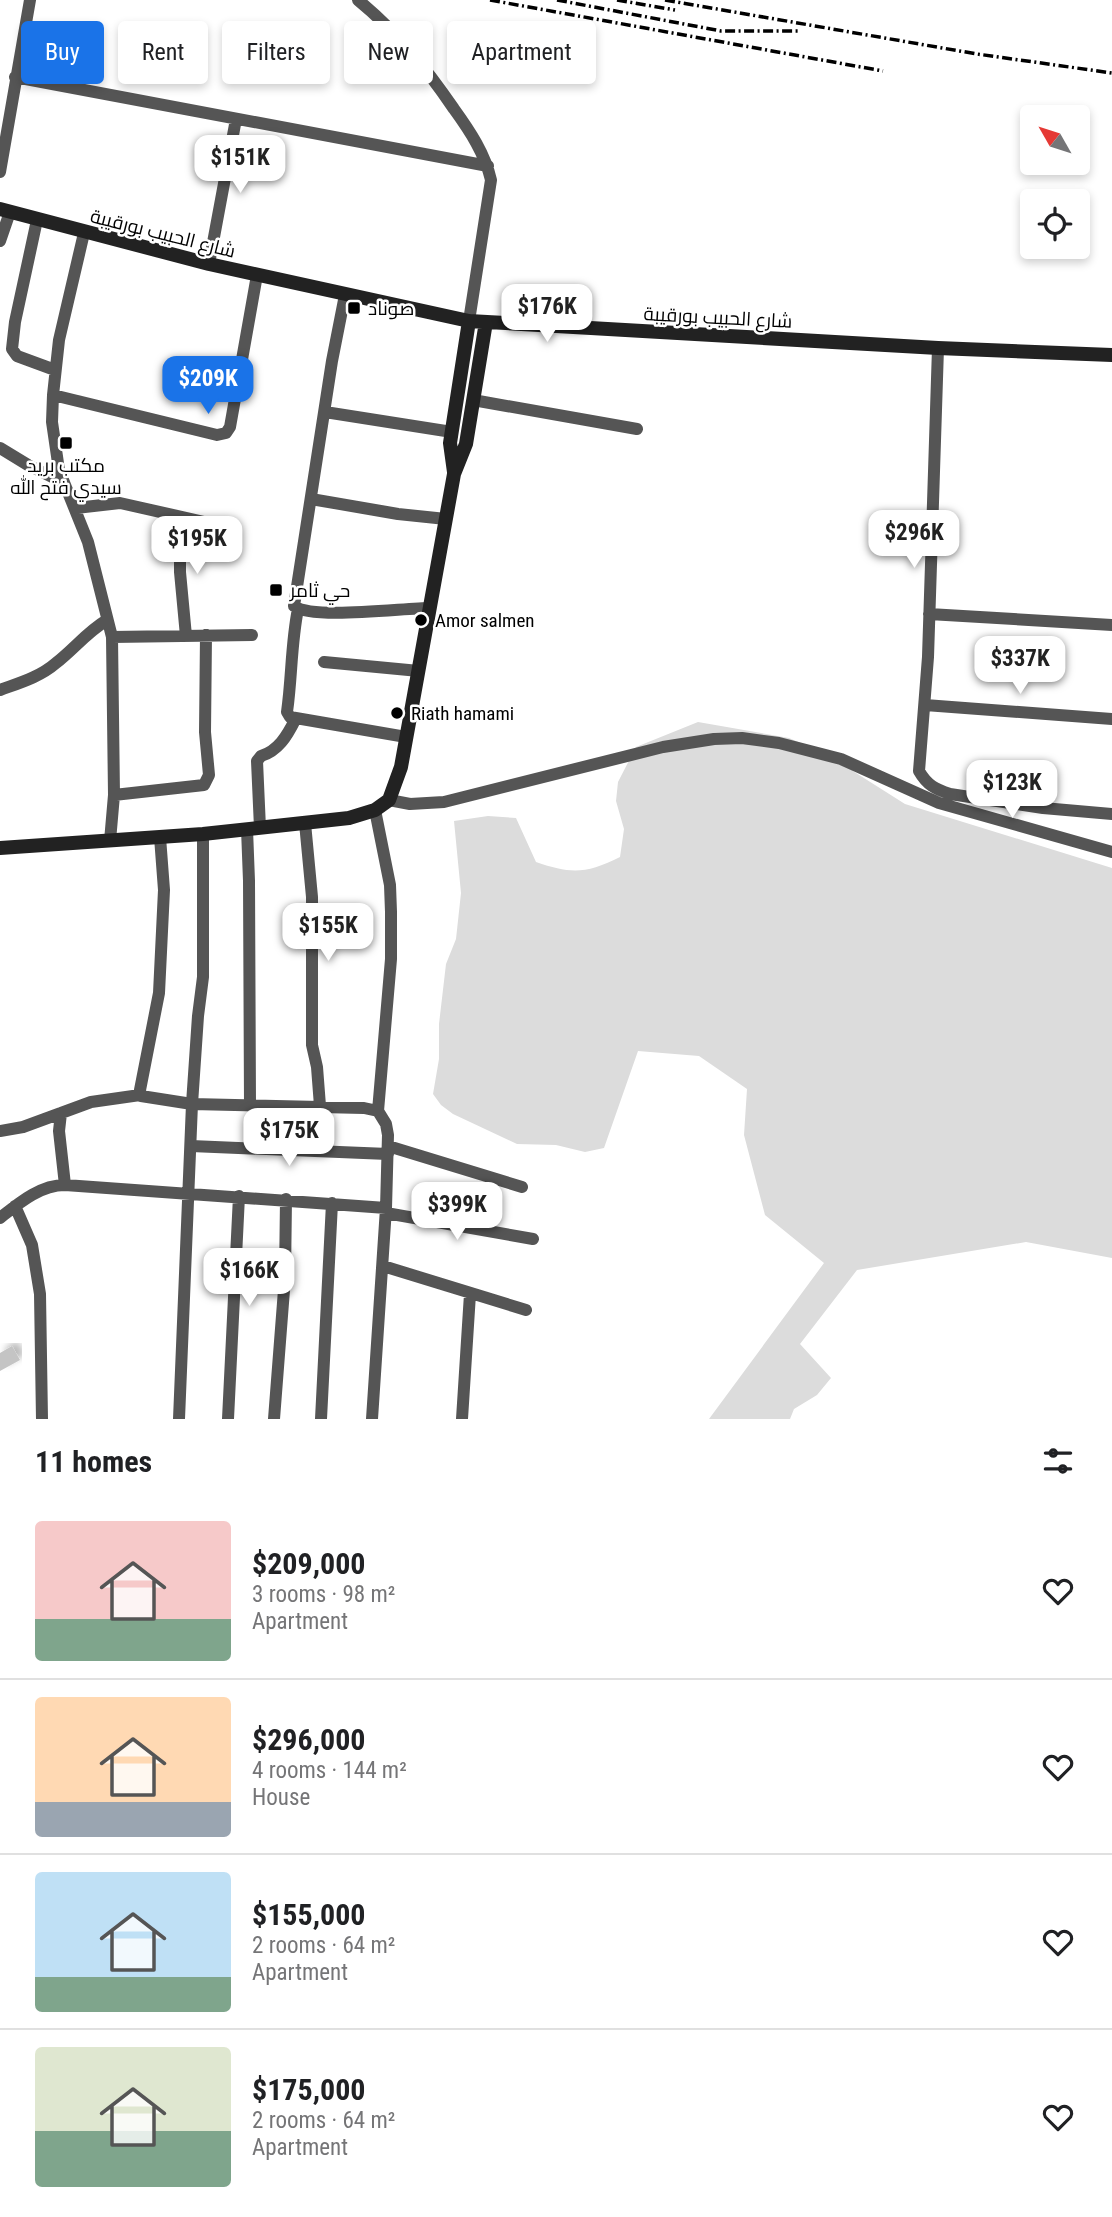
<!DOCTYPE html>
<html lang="en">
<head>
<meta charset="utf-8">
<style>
  :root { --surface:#fff; --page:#f2f2f2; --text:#202124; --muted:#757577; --line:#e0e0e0; --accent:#1a73e8 }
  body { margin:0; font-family:"Roboto Condensed",Cairo,sans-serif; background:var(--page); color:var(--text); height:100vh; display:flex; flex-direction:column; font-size:26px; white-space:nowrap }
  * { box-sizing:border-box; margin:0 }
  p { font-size:23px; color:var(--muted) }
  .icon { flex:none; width:38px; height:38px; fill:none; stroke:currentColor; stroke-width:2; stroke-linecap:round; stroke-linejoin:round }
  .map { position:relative; height:1419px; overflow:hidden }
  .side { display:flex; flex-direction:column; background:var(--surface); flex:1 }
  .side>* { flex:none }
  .guide { position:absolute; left:21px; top:21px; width:700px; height:63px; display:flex; gap:14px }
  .needle { width:46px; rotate:309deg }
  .controls { position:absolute; left:1020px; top:105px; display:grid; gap:14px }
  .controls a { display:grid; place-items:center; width:70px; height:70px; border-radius:7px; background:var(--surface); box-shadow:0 4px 10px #0003; font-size:35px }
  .price { position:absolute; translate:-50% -60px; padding:0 16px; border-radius:14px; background:#fff; color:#222; font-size:23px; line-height:46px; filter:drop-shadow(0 2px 4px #0008) }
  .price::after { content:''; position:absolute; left:50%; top:42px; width:21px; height:16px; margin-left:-10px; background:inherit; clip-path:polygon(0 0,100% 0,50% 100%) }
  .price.current { background:var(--accent); color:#fff }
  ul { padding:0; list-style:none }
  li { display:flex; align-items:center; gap:21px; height:175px; padding:0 35px }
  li+li { border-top:2px solid var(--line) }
  li span { display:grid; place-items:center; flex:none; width:196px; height:140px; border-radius:7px; color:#555 }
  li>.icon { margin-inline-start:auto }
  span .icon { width:84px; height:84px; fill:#fffc; stroke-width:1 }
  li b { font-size:30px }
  h2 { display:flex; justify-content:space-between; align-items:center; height:84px; padding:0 35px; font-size:30px }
  .pill { padding:0 24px; border-radius:7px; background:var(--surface); box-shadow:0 4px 10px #0003; font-size:24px; line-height:63px }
  .pill.current { background:var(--accent); color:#fff }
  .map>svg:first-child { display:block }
  .green { fill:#dcdcdc }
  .building { fill:#c4c4c4; filter:url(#shadow) }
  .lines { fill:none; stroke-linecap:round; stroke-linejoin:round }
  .minor { stroke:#555; stroke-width:12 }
  .secondary { stroke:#222; stroke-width:14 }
  .rail { stroke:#000; stroke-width:3.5; stroke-dasharray:10 3.5 2 3.5; stroke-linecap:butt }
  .poi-dot { fill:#000; stroke:#fff; stroke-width:2.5 }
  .labels { text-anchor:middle; stroke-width:5; stroke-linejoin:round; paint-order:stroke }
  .street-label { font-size:19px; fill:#000; stroke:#fff }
  .poi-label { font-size:19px; fill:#000; stroke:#fff; text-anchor:start }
</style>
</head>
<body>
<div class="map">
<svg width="1112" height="1419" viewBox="0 0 1112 1419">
  <defs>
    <filter id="shadow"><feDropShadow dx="5.5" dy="-5.5" stdDeviation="3.5" flood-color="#0004"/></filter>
  </defs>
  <rect width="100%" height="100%" fill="#fff"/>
  <path class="green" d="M 698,722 L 789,738 L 826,754 L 905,804 L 1112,868 L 1112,1258 L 1026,1242 L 857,1270 L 800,1344 L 831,1378 L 817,1395 L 794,1409 L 790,1419 L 709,1419 L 824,1263 L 765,1215 L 744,1135 L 747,1089 L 699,1056 L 638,1051 L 604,1148 L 585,1152 L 556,1145 L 517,1144 L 453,1114 L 441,1105 L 433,1094 L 439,1059 L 439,1024 L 446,964 L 456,939 L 461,893 L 454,821 L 488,816 L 516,818 L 536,862 C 571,874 586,874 620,857 L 624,829 L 616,801 L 618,782 L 636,747 Z"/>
  <path class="building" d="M 12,1346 L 20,1360 L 0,1371 L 0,1353 Z"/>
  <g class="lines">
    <path class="minor" d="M 358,0 C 397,32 426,68 454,109 C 470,131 485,154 491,180 L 469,321
      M 15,77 L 488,166
      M 0,172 L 30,0
      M 37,220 L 15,322 L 12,349 L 17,356 L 55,370
      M 84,233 L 59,340 L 53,395 L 52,422 L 59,470 L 88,542 L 112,637 L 114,795 L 110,841
      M 0,241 L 10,212
      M 209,264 L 236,119
      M 345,295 L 332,361 L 294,606 C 312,620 403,608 430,608
      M 938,348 L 928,657 L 919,771 C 927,785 935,789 950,794 L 1043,808 L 1112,814
      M 53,395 L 217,435 L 226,433 L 230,427 L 257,275
      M 473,400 L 637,429
      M 325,412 L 452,432
      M 0,448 L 28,465 L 64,483
      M 311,499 L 398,514 L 446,519
      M 76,508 L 120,503 L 213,524
      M 180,517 L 180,572 L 186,636
      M 298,609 C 291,643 292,677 287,712 L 290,717 L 406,737
      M 929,614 L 1112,625
      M 112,637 L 252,635
      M 324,662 L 419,671
      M 0,690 C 19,683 40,677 56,663 C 74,649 87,632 107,620
      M 925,705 L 1112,719
      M 114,795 L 204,785 L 209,775 L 205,732 L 206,635
      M 389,800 L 410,804 L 444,802 L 663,747 L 714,739 L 742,738 L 779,743 L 841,759 L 939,803 L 1112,852
      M 375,810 L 390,885 L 391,912 L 391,959 L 378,1111
      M 305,823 L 312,897 L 312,1045 L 317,1067 L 320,1106
      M 260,828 L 257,761 L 261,756 C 278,751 287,736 295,720
      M 247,829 L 249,881 L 250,1105
      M 160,837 L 164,890 L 159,993 L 140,1090 L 141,1096 L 192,1104 L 364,1108 L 378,1111 L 386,1124 L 388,1135 L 386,1208 L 372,1419
      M 61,1113 L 59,1131 L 65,1185
      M 0,1131 L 23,1127 L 91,1102 L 140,1095
      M 191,1146 L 388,1154
      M 388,1146 L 522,1187
      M 15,1206 L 32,1245 L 40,1294 L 42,1419
      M 386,1213 L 533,1239
      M 0,1218 C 19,1203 40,1185 65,1185 L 386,1208
      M 383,1266 L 526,1310
      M 179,1419 L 192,1104 L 198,1016 L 203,977 L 203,834
      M 228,1419 L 239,1196
      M 274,1419 L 285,1277 L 286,1199
      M 321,1419 L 332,1203
      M 462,1419 L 470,1294"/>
    <path class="secondary" d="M 0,209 L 209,264 L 469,321 L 938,348 L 1112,355
      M 454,472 L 450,443 L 469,321
      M 0,848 L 203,834 L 349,818 L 375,810 L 389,800 L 401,767 L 454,474 L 466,444 L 486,322"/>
    <path class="rail" d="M 490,0 L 883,71
      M 557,0 L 721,31 L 798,31
      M 617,0 L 675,10
      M 665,0 L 977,54 L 1112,73"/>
  </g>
  <g class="poi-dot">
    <rect x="347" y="301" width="14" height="14" rx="3.5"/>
    <rect x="59" y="436" width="14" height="14" rx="3.5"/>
    <rect x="269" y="583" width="14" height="14" rx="3.5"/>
    <circle cx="421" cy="620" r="7"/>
    <circle cx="397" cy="713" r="7"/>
  </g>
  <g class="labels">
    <g class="street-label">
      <text transform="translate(163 233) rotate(14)" y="7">شارع الحبيب بورقيبة</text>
      <text transform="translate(718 317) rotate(3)" y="7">شارع الحبيب بورقيبة</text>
    </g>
    <g class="poi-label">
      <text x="368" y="315">صوناد</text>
      <text x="66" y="472" text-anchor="middle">مكتب بريد<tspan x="66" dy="22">سيدي فتح الله</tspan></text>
      <text x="290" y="597">حي ثامر</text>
      <text x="435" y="627">Amor salmen</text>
      <text x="411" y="720">Riath hamami</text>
    </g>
  </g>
</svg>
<div class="controls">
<a><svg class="needle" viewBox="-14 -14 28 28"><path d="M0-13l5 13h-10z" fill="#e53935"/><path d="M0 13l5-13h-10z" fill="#757577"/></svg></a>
<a><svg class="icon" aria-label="locate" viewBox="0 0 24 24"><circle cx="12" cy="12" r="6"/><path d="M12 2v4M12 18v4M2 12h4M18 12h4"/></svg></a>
</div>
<b class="price" style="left:240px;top:195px">$151K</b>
<b class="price" style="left:547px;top:344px">$176K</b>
<b class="price current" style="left:208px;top:416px">$209K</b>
<b class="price" style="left:914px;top:570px">$296K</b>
<b class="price" style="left:197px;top:576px">$195K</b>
<b class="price" style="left:1020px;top:696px">$337K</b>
<b class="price" style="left:1012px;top:820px">$123K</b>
<b class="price" style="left:328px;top:963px">$155K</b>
<b class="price" style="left:289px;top:1168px">$175K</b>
<b class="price" style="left:457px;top:1242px">$399K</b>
<b class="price" style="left:249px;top:1308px">$166K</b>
<div class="guide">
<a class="pill current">Buy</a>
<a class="pill">Rent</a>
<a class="pill">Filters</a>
<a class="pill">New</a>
<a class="pill">Apartment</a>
</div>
</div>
<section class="side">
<h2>11 homes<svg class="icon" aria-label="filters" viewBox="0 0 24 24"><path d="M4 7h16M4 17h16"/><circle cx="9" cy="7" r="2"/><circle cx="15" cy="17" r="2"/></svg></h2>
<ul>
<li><span style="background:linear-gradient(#f6c9c9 70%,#7fa58c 0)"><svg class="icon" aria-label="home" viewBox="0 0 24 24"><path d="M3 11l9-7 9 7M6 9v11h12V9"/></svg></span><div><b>$209,000</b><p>3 rooms · 98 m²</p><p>Apartment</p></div><svg class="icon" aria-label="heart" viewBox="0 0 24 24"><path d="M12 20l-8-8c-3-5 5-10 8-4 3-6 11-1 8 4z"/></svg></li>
<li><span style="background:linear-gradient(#ffd9b3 75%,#9aa5b1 0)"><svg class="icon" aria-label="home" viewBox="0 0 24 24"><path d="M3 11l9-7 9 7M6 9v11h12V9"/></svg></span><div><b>$296,000</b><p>4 rooms · 144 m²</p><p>House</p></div><svg class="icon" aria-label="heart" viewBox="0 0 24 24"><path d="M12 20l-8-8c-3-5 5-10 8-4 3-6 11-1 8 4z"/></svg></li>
<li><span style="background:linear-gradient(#bfe0f5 75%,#7fa58c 0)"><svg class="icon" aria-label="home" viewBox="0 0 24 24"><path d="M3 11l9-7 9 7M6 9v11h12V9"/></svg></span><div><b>$155,000</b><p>2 rooms · 64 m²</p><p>Apartment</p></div><svg class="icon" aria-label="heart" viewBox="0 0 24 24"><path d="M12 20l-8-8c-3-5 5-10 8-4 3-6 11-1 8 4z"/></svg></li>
<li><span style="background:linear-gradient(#dfe7d0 60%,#7fa58c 0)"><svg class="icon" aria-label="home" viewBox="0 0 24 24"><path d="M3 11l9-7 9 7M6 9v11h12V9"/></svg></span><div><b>$175,000</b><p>2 rooms · 64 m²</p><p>Apartment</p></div><svg class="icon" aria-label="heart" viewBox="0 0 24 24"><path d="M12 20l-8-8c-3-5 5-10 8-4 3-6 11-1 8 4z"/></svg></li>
</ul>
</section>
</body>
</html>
